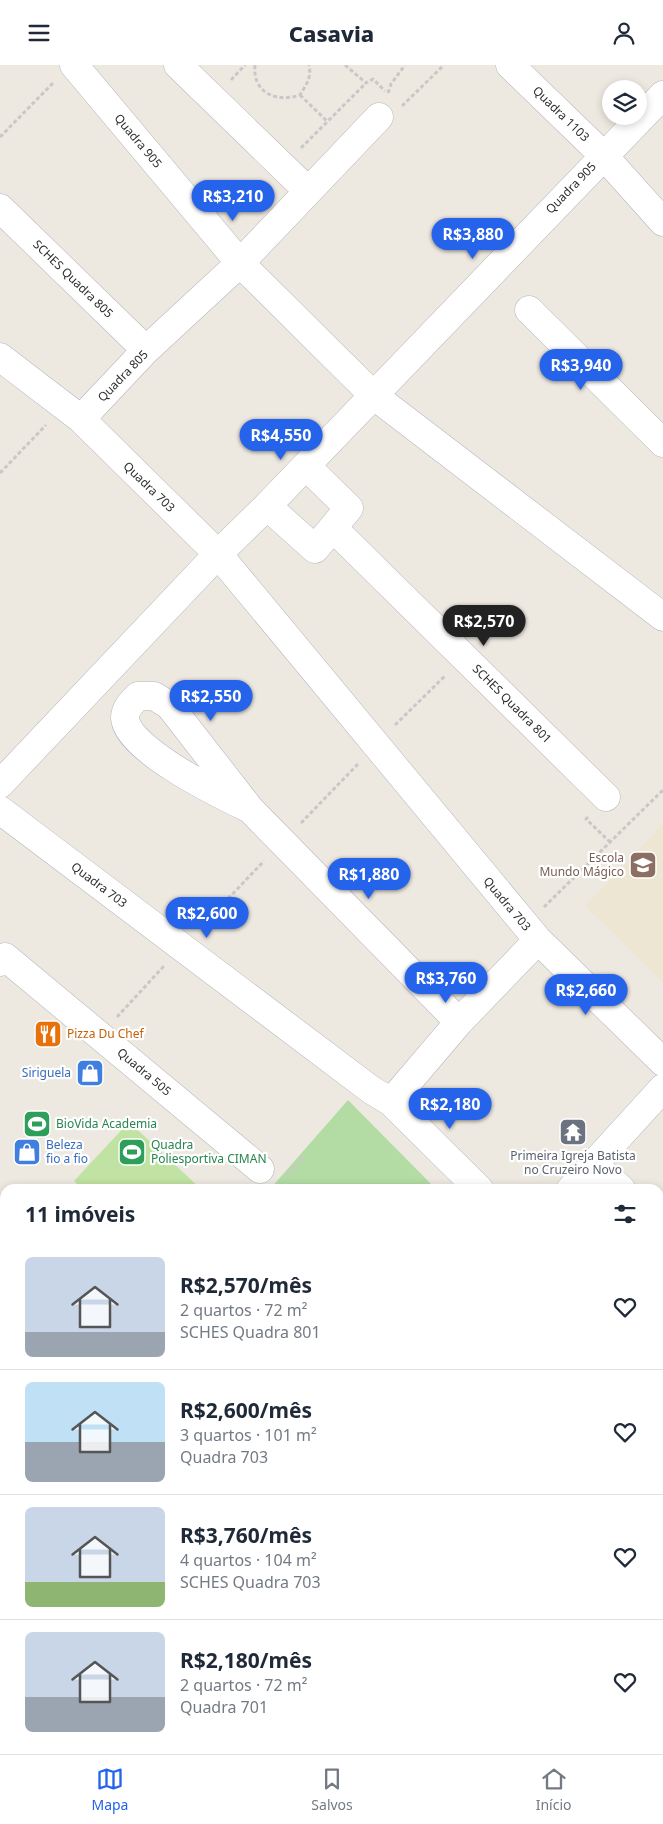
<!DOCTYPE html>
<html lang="pt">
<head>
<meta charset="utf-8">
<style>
  :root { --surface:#fff; --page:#f2f2f3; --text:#1f2937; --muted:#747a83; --line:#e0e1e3; --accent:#2563eb }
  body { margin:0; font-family:"Noto Sans",sans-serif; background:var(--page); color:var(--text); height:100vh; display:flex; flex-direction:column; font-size:19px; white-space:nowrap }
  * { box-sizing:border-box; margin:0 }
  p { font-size:16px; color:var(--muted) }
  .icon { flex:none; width:28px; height:28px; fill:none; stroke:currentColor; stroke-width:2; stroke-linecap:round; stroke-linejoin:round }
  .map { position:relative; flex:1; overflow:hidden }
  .drawer { position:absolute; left:0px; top:1119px; width:664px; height:571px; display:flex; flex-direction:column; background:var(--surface); border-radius:15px 15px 0 0; box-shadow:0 2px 8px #0003 }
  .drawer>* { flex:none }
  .tools { position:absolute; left:602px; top:15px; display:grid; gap:10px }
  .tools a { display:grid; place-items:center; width:45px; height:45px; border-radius:50%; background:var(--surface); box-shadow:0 2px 8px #0003; font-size:25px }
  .price { position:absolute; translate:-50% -42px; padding:0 11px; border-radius:18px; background:var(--accent); color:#fff; font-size:16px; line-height:32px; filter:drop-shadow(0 1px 2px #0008) }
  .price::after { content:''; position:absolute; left:50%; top:30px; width:15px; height:11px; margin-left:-8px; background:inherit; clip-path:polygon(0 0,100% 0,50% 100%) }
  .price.selected { background:#222; color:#fff }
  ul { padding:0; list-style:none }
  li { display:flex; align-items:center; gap:15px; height:125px; padding:0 25px }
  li+li { border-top:1px solid var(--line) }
  li span { display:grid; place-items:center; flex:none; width:140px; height:100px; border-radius:8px; color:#555 }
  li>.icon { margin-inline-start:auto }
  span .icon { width:60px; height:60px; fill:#fffc; stroke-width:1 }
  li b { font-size:21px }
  h2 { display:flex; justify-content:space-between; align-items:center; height:60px; padding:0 25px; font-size:21px }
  header { display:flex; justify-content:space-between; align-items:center; height:65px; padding:0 25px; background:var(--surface); font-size:22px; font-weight:800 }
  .dock { display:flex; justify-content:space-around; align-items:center; height:70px; border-top:1px solid var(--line); background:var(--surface); font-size:14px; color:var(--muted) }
  .dock a { display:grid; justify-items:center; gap:2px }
  .dock .selected { color:var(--accent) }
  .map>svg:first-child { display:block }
  .education { fill:#ece6d3 }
  .green { fill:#b2dca4 }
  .pitch { fill:#c0e2a2 }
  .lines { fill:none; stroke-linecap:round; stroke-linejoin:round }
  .minor-casing { stroke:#b5b6bf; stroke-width:29 }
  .path { stroke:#c8c8c8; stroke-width:3; stroke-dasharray:4 2.5; stroke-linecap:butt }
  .minor { stroke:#fff; stroke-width:28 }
  .labels { text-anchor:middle; stroke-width:4.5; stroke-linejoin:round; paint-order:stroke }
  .street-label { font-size:12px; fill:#2d2d2d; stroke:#fff }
  .education-label { font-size:12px; fill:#785e54; stroke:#fff; text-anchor:end }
  .food-label { font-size:12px; fill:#c56008; stroke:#fff; text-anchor:start }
  .shop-label { font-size:12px; fill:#366cbe; stroke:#fff; text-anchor:end }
  .leisure-label { font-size:12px; fill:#27864d; stroke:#fff; text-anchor:start }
  .worship-label { font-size:12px; fill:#5b616d; stroke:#fff }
</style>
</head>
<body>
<header><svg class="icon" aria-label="menu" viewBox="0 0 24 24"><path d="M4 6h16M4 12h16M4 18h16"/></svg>Casavia<svg class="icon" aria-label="person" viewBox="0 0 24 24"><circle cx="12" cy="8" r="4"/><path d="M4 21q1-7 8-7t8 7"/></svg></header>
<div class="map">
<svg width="663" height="1689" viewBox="0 0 663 1689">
  <rect width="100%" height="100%" fill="#ede9e1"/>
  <path class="education" d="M 663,759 L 663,918 L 585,841 Z"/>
  <path class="green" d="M 348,1035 L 436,1124 L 270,1124 Z
    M 0,1481 L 5,1485 L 5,1685 L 44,1685 L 40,1689 L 0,1689 Z"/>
  <path class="pitch" d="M 129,1057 L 201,1124 L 82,1124 L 74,1116 Z"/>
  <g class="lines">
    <g class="minor-casing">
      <path id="minor" d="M 74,0 L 240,198 L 373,330 L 663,552
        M 178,0 L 308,126
        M 510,0 L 603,90 L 663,157
        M 0,143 L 146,285
        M 529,245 L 663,378
        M 0,292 L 81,354 L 218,489 L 538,875 L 663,997
        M 81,354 L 146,285 L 240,198 L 379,52
        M 267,441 L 315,484 L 349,443 L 306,401
        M 333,463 L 606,732
        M 0,719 L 218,489 L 267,441 L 663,30
        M 250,744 C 223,731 127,685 125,653 C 125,643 132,637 138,631 L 154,631 L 169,640 L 250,744 L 459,957
        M 0,745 L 370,1024 L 391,1037 L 479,1124
        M 0,897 L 5,892 L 260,1104
        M 391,1037 L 459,957 L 538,875
        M 593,1099 L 621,1124
        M 571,1124 L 663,1023
        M 659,1158 L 663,1161
        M 0,1277 L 5,1281
        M 659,1331 L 663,1336
        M 0,1430 L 5,1434
        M 659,1532 L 663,1537
        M 242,1685 L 245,1689
        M 620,1685 L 624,1689"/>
    </g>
    <path class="path" d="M 255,0 C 252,28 277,38 300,30 C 306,20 312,12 309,0
      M 345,0 L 366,18 L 373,14 L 385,26
      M 231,15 L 245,0
      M 388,28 L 391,19 L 405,0
      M 300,30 L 328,57
      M 402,41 L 444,0
      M 0,72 L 54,17
      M 301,83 L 366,18
      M 0,408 L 46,360
      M 395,660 L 446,610
      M 588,752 L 586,754 L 610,777
      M 301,758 L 358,699
      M 544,842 L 663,725
      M 201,862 L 264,796
      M 117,952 L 164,901
      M 287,1109 L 306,1090
      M 659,1383 L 663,1379
      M 397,1685 L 404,1689
      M 24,1689 L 28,1685
      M 374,1689 L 379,1685"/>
    <use href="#minor" class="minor"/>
  </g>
  <defs>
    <g id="school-square" transform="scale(1.4375)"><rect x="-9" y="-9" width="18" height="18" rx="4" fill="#8d6e63" stroke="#fff"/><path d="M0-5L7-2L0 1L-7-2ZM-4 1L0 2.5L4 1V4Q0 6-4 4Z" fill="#fff"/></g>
    <g id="restaurant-square" transform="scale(1.4375)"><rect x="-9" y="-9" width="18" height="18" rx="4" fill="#e8710a" stroke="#fff"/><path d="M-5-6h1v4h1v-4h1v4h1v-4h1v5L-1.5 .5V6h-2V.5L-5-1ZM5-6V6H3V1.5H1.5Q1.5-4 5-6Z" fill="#fff"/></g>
    <g id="shop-square" transform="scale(1.4375)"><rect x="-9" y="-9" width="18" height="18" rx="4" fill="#3f7fe0" stroke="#fff"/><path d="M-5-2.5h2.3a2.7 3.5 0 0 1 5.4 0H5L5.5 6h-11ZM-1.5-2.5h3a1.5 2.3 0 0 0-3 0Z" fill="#fff"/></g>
    <g id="stadium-square" transform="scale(1.4375)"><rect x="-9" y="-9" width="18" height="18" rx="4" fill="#2e9e5b" stroke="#fff"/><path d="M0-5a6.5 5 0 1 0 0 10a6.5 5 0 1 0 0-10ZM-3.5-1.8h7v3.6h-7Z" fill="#fff"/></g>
    <g id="temple-square" transform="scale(1.4375)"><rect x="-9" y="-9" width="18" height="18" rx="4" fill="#6b7280" stroke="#fff"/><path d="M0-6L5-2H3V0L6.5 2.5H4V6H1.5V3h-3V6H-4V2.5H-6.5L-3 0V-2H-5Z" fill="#fff"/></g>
  </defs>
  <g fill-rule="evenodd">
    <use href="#school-square" x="643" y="800"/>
    <use href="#restaurant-square" x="48" y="969"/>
    <use href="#shop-square" x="90" y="1008"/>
    <use href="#stadium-square" x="37" y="1059"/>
    <use href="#temple-square" x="573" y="1067"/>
    <use href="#shop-square" x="27" y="1087"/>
    <use href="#stadium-square" x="132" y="1087"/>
  </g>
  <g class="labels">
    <g class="street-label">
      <text transform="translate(561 49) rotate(44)" y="4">Quadra 1103</text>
      <text transform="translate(138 76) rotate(50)" y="4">Quadra 905</text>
      <text transform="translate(571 123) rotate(-46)" y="4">Quadra 905</text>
      <text transform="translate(73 214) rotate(44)" y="4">SCHES Quadra 805</text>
      <text transform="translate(123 311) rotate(-46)" y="4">Quadra 805</text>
      <text transform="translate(149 422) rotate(44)" y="4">Quadra 703</text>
      <text transform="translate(512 639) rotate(45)" y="4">SCHES Quadra 801</text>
      <text transform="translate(99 820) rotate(37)" y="4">Quadra 703</text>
      <text transform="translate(507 839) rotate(50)" y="4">Quadra 703</text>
      <text transform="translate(144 1007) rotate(40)" y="4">Quadra 505</text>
    </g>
    <g class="education-label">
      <text x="624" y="797">Escola<tspan x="624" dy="14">Mundo Mágico</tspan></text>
    </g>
    <g class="food-label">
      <text x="67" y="973">Pizza Du Chef</text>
    </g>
    <g class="shop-label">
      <text x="71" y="1012">Siriguela</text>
      <text x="46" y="1084" text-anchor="start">Beleza<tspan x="46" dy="14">fio a fio</tspan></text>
    </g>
    <g class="leisure-label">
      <text x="56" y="1063">BioVida Academia</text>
      <text x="151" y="1084">Quadra<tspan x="151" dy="14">Poliesportiva CIMAN</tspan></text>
    </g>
    <g class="worship-label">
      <text x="573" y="1095">Primeira Igreja Batista<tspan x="573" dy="14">no Cruzeiro Novo</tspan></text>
    </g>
  </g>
</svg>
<div class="tools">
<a><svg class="icon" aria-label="layers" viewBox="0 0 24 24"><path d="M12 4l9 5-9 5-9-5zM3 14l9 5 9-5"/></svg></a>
</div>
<b class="price" style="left:233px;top:157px">R$3,210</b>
<b class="price" style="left:473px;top:195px">R$3,880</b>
<b class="price" style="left:581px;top:326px">R$3,940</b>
<b class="price" style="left:281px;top:396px">R$4,550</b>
<b class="price selected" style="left:484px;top:582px">R$2,570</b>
<b class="price" style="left:211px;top:657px">R$2,550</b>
<b class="price" style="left:369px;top:835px">R$1,880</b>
<b class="price" style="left:207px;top:874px">R$2,600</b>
<b class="price" style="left:446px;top:939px">R$3,760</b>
<b class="price" style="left:586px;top:951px">R$2,660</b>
<b class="price" style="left:450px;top:1065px">R$2,180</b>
<section class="drawer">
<h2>11 imóveis<svg class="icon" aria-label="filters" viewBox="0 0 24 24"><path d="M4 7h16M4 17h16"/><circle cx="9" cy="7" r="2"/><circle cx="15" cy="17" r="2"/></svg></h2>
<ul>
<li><span style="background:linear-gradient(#c9d6e8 75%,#9aa5b1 0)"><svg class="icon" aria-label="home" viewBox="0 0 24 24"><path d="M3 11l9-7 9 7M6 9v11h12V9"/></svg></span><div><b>R$2,570/mês</b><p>2 quartos · 72 m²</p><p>SCHES Quadra 801</p></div><svg class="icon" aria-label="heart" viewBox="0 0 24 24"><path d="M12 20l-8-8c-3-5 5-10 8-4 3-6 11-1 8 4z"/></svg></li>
<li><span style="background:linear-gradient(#bfe0f5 60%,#9aa5b1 0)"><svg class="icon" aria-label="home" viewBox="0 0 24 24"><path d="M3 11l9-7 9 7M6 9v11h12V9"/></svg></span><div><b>R$2,600/mês</b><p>3 quartos · 101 m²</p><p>Quadra 703</p></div><svg class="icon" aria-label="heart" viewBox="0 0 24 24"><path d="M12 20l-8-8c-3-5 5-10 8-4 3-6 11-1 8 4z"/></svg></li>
<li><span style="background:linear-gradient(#c9d6e8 75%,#8fb573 0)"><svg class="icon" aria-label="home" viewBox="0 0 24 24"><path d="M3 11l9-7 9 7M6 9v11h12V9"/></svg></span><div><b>R$3,760/mês</b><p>4 quartos · 104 m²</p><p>SCHES Quadra 703</p></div><svg class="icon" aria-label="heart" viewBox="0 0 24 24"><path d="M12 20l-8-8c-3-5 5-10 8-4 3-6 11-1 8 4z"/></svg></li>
<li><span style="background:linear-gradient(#c9d6e8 65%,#9aa5b1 0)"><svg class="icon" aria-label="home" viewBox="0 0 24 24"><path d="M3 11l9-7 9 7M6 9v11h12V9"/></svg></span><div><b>R$2,180/mês</b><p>2 quartos · 72 m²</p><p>Quadra 701</p></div><svg class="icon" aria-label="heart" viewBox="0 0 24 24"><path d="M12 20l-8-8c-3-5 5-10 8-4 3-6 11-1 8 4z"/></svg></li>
</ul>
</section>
</div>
<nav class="dock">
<a class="selected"><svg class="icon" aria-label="map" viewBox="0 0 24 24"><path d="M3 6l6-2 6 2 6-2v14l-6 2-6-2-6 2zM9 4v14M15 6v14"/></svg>Mapa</a>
<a><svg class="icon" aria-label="saved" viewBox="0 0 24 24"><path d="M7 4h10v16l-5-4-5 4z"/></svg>Salvos</a>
<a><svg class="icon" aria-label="home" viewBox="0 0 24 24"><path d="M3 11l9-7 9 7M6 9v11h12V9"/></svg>Início</a>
</nav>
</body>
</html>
